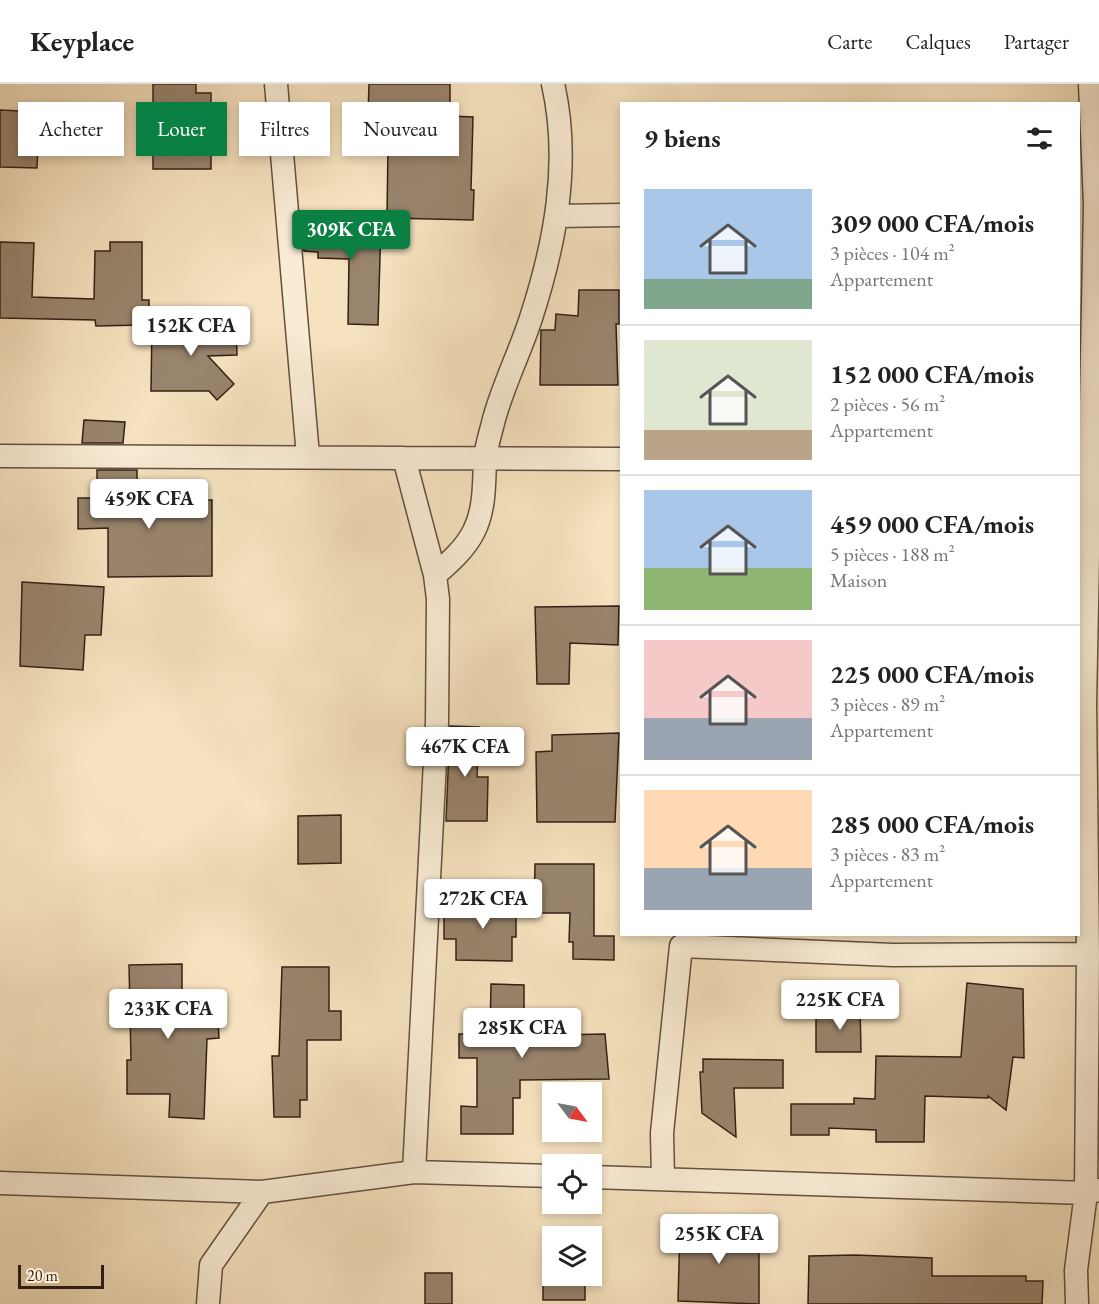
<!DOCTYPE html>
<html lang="fr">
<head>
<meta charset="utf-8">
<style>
  :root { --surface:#fff; --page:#f6f6f6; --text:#222; --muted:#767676; --line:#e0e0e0; --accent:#0b8043 }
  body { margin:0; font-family:"EB Garamond",serif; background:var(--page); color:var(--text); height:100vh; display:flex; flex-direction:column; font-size:22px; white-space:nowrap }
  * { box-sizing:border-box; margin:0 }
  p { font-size:20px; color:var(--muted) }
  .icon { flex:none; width:33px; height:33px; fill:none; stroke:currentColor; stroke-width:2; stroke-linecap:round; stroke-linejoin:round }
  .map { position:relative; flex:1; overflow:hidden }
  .details { position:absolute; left:620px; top:18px; width:460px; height:834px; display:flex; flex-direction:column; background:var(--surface); border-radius:0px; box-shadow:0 3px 9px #0003 }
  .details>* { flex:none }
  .guide { position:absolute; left:18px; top:18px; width:512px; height:54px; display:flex; gap:12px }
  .needle { width:39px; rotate:122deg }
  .buttons { position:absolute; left:542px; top:998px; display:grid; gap:12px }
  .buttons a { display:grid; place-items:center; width:60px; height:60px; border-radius:0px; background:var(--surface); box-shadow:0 3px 9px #0003; font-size:30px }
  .scale { position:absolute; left:18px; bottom:15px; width:86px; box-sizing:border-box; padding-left:6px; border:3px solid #341f14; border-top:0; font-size:16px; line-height:21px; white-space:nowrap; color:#341f14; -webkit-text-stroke:4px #f9ecd5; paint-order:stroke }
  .price { position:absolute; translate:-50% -51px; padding:0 14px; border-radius:6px; background:#fff; color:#222; font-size:20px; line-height:39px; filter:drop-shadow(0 2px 3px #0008) }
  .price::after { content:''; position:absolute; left:50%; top:36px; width:18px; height:14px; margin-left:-9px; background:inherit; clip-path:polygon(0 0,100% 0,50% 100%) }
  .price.active { background:var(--accent); color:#fff }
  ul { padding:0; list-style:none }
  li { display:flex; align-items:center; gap:18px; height:150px; padding:0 24px }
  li+li { border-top:2px solid var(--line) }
  li span { display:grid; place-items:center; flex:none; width:168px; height:120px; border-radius:0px; color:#555 }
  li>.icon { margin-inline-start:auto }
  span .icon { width:72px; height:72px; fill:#fffc; stroke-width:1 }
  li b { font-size:26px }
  h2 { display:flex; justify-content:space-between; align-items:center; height:72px; padding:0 24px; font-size:26px }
  .tag { padding:0 21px; border-radius:0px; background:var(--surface); box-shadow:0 3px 9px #0003; font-size:21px; line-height:54px }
  .tag.active { background:var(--accent); color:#fff }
  header { display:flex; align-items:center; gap:36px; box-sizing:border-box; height:84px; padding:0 30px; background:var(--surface); border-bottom:2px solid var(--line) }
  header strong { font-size:28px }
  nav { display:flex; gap:33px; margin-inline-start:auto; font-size:21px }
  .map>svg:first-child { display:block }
  .building { fill:#99846d; stroke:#341f14; stroke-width:1.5 }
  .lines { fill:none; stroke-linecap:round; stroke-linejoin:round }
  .street-casing { stroke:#64503f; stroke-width:25 }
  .street { stroke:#f9ecd5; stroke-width:22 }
</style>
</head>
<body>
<header>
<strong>Keyplace</strong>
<nav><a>Carte</a><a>Calques</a><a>Partager</a></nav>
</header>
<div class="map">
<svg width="1099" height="1220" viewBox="0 0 1099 1220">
  <rect width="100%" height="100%" fill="#f6e2bf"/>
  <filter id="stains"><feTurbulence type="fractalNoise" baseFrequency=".00333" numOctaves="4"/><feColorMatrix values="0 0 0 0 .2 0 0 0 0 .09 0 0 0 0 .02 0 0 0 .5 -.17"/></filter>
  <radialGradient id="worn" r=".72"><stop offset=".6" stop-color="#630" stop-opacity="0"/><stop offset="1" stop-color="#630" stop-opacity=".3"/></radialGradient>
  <path class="building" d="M 153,0 L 196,0 L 196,9 L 211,9 L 211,85 L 153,85 Z
    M 369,0 L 450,0 L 450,32 L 473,33 L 471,106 L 474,106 L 473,136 L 387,134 L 388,62 L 367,61 Z
    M 0,26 L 62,29 L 60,62 L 38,60 L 37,84 L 0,83 Z
    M 301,137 L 381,139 L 378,241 L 348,240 L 349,175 L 318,174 L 318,168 L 304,167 Z
    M 0,158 L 34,159 L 32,213 L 94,215 L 95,167 L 110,167 L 110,158 L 142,158 L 142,216 L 149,216 L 149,236 L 142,236 L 142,241 L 96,242 L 95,236 L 0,234 Z
    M 579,206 L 619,206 L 619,240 L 616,240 L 618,301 L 540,301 L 541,246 L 555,246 L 556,230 L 578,232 Z
    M 152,240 L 236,240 L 237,271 L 208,272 L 234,300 L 217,316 L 209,307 L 151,307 Z
    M 84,336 L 125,338 L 123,359 L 82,359 Z
    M 97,386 L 137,386 L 137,414 L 140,416 L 212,416 L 212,492 L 108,493 L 108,444 L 78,445 L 78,414 L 97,414 Z
    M 22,498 L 104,503 L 101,551 L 85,551 L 83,586 L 20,582 Z
    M 619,522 L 618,561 L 570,559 L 569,600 L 537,600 L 535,523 Z
    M 450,642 L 479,643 L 477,693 L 488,693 L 487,737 L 446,737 Z
    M 619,649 L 615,738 L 537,738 L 536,668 L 552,667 L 552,651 Z
    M 341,731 L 341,779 L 298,780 L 298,732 Z
    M 535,780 L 594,780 L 594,852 L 614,852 L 614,876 L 573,875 L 573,858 L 569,858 L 570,829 L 534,829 Z
    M 516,817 L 516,853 L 512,853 L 512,877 L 456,876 L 456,855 L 444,855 L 444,829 L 459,829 L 459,818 Z
    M 182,880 L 182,922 L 217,920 L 219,954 L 207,955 L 204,1035 L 169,1033 L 170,1010 L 127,1010 L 127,976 L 131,976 L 129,881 Z
    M 282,883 L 329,883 L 329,927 L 341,927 L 341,956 L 307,956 L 307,1016 L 300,1016 L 300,1033 L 274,1033 L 272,972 L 279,972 Z
    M 967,899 L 1023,905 L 1024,974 L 1013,973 L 1006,1026 L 988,1012 L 988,1014 L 925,1012 L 924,1058 L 876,1058 L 876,1046 L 829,1044 L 829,1051 L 791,1051 L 791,1020 L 854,1020 L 854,1014 L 875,1015 L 876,972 L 961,973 Z
    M 491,900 L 524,901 L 524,930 L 553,930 L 553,951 L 605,950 L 609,995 L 520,996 L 520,1014 L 513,1014 L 513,1050 L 461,1050 L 461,1022 L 477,1023 L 477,974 L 459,974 L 459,950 L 490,950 Z
    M 838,922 L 860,922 L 861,968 L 816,968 L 816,932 L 838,932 Z
    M 703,975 L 783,976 L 783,1004 L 734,1004 L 736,1053 L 702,1029 L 700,988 L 703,988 Z
    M 727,1142 L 752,1143 L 752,1153 L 759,1153 L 759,1220 L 678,1217 L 680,1143 Z
    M 543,1144 L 585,1145 L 585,1152 L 552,1152 L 552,1191 L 585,1191 L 585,1216 L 543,1216 Z
    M 855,1171 L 932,1174 L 932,1192 L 1026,1192 L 1026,1197 L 1043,1197 L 1042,1220 L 808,1220 L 809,1172 Z
    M 425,1189 L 452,1189 L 452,1220 L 425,1220 Z"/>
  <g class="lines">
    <g class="street-casing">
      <path id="street" d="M 276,0 L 308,372
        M 556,132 L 621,131
        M 0,372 L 404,374 L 435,491 L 438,515 L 437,638 L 414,1088
        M 404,374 L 621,375
        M 435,491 C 450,478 465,465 474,447 C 485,425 484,399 485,375 C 486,362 491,348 494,335 C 503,302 519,270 530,237 C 555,161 571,79 553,0
        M 591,1093 L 1086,1109 L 1099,1106
        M 663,1095 L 662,1049 L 681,862 L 893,871 L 1088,870
        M 0,1099 L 262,1108 L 414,1088 L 552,1092
        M 208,1220 L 211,1181 L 262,1108
        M 1077,1220 L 1076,1186 L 1086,1109 L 1088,870 L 1085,621 L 1095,121 L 1090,0"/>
    </g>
    <use href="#street" class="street"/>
  </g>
  <rect width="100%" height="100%" filter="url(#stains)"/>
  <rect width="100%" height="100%" fill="url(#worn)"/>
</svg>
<div class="buttons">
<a><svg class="needle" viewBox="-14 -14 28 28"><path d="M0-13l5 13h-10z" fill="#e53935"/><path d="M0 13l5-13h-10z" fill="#767676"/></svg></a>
<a><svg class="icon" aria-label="locate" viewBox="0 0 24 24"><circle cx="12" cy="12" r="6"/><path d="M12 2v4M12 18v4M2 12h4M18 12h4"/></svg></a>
<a><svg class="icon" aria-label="layers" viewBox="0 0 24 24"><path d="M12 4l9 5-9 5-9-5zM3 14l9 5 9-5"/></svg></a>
</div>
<div class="scale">20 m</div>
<b class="price active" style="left:351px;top:177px">309K CFA</b>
<b class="price" style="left:191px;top:273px">152K CFA</b>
<b class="price" style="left:149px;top:446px">459K CFA</b>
<b class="price" style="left:465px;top:694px">467K CFA</b>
<b class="price" style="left:483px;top:846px">272K CFA</b>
<b class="price" style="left:840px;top:947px">225K CFA</b>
<b class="price" style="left:168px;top:956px">233K CFA</b>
<b class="price" style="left:522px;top:975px">285K CFA</b>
<b class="price" style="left:719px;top:1181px">255K CFA</b>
<div class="guide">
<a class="tag">Acheter</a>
<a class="tag active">Louer</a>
<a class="tag">Filtres</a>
<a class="tag">Nouveau</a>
</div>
<section class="details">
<h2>9 biens<svg class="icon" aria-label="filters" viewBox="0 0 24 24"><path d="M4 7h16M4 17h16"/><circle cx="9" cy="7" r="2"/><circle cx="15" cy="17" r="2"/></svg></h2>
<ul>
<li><span style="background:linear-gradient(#a9c7e8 75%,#7fa58c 0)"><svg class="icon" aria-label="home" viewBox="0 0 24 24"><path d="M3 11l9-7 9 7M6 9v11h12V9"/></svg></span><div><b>309 000 CFA/mois</b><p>3 pièces · 104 m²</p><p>Appartement</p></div></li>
<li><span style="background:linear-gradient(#dfe7d0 75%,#b9a48a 0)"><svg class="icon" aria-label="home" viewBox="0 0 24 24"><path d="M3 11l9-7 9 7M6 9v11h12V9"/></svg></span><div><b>152 000 CFA/mois</b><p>2 pièces · 56 m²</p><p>Appartement</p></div></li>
<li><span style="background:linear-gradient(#a9c7e8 65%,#8fb573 0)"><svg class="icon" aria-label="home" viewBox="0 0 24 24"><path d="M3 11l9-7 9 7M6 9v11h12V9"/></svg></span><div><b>459 000 CFA/mois</b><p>5 pièces · 188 m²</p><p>Maison</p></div></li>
<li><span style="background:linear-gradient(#f6c9c9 65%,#9aa5b1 0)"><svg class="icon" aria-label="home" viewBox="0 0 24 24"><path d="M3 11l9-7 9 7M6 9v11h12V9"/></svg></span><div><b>225 000 CFA/mois</b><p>3 pièces · 89 m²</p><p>Appartement</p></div></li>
<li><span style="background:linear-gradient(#ffd9b3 65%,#9aa5b1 0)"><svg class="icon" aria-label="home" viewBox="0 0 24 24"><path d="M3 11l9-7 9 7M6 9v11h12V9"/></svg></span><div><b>285 000 CFA/mois</b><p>3 pièces · 83 m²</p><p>Appartement</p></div></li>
</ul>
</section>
</div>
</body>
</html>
